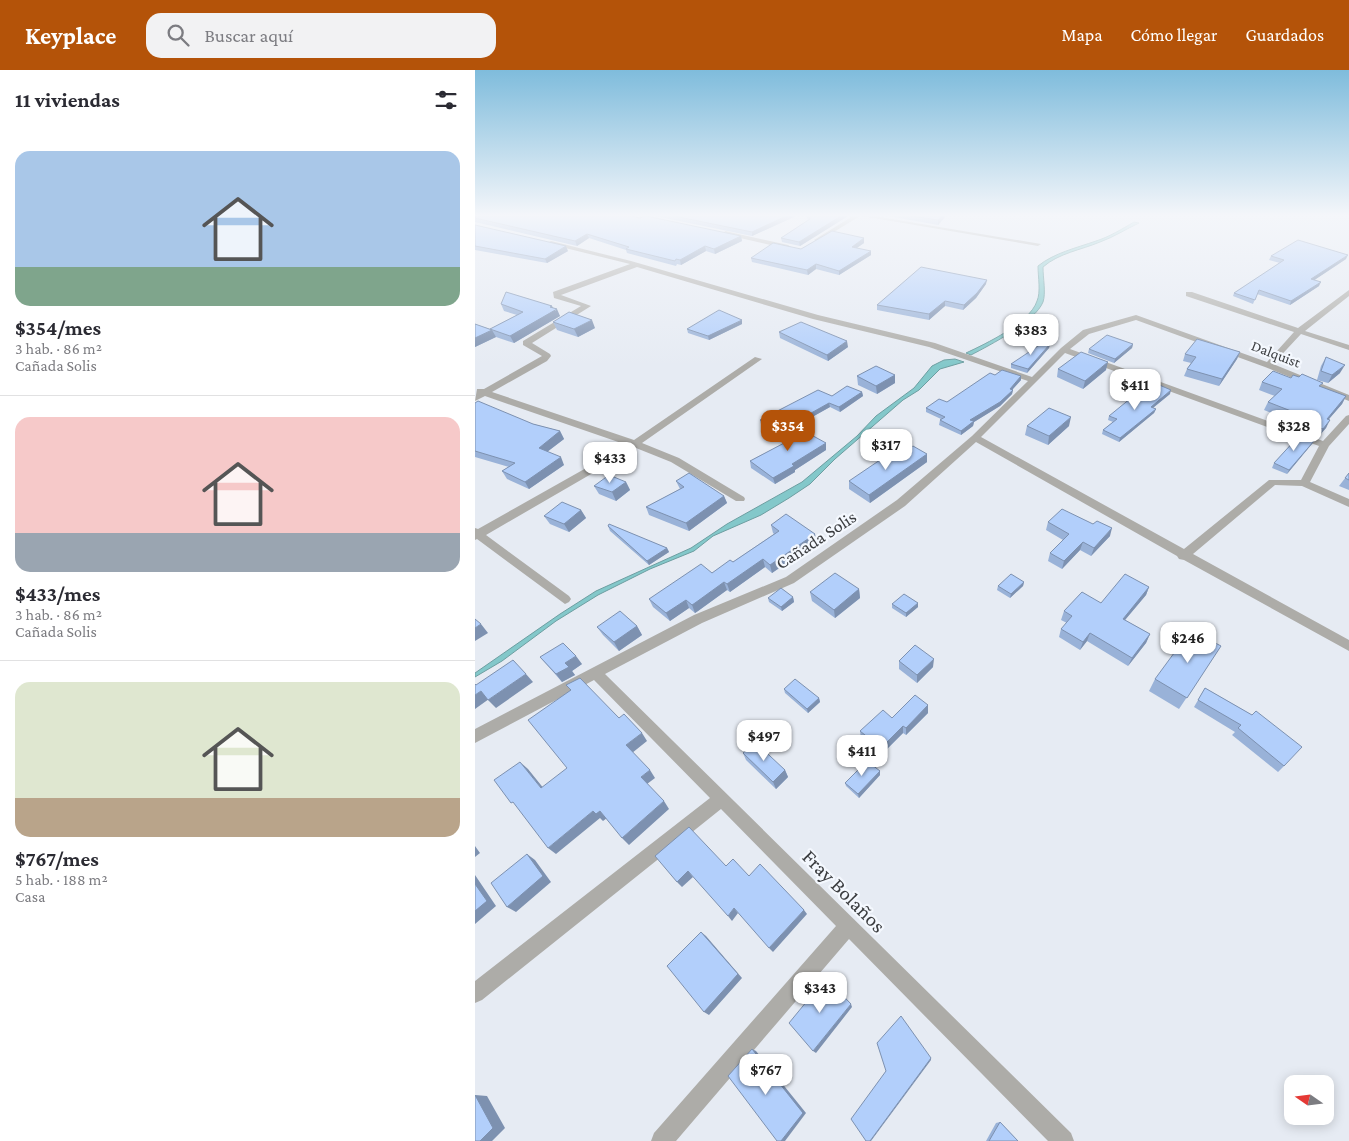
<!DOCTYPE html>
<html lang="es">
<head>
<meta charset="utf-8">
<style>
  :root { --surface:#fff; --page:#f2f2f3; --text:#2b2b33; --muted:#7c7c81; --line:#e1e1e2; --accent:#b45309 }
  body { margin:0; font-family:"Crimson Pro",serif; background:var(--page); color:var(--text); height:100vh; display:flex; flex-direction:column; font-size:19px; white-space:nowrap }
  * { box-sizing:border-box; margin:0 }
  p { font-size:16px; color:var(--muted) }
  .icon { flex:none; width:28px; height:28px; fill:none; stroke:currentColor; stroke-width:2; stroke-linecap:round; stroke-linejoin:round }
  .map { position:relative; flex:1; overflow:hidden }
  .panel { display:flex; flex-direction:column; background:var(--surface); width:475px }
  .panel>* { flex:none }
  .needle { width:32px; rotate:284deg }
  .controls { position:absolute; left:809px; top:1005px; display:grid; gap:10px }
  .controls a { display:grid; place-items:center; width:50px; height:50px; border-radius:10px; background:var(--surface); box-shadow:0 2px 12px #0003; font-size:25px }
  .price { position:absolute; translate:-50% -42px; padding:0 11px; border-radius:10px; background:#fff; color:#222; font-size:16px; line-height:32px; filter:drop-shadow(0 1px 2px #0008) }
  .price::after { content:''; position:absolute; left:50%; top:30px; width:15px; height:11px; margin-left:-8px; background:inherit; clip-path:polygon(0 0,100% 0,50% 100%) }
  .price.selected { background:var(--accent); color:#fff }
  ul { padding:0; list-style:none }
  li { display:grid; align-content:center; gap:10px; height:265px; padding:0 15px }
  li+li { border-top:1px solid var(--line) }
  li span { display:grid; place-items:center; height:155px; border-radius:15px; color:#555 }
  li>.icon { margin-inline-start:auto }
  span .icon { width:90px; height:90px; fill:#fffc; stroke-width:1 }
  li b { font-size:21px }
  h2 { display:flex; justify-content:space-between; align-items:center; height:60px; padding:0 15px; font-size:21px }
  header { display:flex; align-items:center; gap:30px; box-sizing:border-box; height:70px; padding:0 25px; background:var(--accent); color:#fff }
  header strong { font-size:24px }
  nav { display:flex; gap:28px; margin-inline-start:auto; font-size:18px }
  .search { width:350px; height:45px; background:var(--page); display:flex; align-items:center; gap:12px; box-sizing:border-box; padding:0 18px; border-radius:15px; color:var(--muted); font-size:19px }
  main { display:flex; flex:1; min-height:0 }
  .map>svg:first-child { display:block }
  .water { fill:#83c8ca; stroke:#6d9ea1 }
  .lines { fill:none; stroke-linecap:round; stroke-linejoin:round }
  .street { fill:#adaca8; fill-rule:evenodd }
  .wall { fill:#99b2d8 }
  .shaded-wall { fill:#7d91b0 }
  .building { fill:#b2cffb; stroke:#7d91b0 }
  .labels { text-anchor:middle; stroke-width:4.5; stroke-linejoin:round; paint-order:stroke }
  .far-street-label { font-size:15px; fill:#3b3d40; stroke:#f4f8fe }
  .street-label { font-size:18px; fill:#3b3d40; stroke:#f4f8fe }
  .near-street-label { font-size:21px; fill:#3b3d40; stroke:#f4f8fe }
</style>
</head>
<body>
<header>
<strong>Keyplace</strong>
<div class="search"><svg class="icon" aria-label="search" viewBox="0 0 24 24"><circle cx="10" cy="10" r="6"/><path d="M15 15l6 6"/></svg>Buscar aquí</div>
<nav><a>Mapa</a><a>Cómo llegar</a><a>Guardados</a></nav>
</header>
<main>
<section class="panel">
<h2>11 viviendas<svg class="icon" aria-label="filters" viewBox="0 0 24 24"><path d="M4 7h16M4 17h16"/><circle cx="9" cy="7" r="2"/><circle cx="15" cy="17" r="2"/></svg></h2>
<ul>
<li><span style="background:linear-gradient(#a9c7e8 75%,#7fa58c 0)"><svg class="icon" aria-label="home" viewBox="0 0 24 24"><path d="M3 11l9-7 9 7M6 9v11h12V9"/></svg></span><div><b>$354/mes</b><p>3 hab. · 86 m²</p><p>Cañada Solis</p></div></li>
<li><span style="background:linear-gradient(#f6c9c9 75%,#9aa5b1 0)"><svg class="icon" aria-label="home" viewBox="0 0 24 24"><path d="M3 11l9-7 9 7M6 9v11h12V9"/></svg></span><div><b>$433/mes</b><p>3 hab. · 86 m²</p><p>Cañada Solis</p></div></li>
<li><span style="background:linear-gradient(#dfe7d0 75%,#b9a48a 0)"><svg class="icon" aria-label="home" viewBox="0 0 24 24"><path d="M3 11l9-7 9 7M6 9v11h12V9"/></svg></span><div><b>$767/mes</b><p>5 hab. · 188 m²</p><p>Casa</p></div></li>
</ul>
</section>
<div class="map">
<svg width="874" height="1071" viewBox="0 0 874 1071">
  <rect width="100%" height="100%" fill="#e6ebf3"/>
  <path class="water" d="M 659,152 L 664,153 C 651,159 639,167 625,172 C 606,180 584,183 568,197 C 568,208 571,223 568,232 C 560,252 515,275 496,285 L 491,283 C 510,274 555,253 562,231 C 566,222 563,207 563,196 C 579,183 601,178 621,171 C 634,167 647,159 659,152 Z
    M 480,289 L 489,292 L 465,299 L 444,320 L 428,330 L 360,389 L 335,414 L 314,428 L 286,445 L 238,466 L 219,481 L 175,499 L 123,525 L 81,551 L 27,591 L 0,607 L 0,603 L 85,544 L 121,521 L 216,478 L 252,454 L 327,412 L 382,366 L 401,346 L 439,318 L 457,296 L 469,290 Z"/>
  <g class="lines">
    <path class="street" d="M 378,146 L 385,146 L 344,171 L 339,170 Z
      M 387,146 L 399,146 L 566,174 L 563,176 Z
      M 250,161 L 313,175 L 316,177 L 313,179 L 248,164 Z
      M 76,171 L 156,191 L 343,245 L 460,273 L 557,307 L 586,278 L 608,260 L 661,245 L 792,292 L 819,262 L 711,226 L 711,222 L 717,222 L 823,258 L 874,220 L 874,226 L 830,261 L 874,275 L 874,280 L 826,264 L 798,294 L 874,325 L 874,331 L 790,297 L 661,250 L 614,264 L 595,279 L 848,371 L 871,346 L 874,345 L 874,354 L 854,376 L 835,412 L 874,429 L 874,437 L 827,416 L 800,415 L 718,484 L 874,570 L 874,581 L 709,490 L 704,489 L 702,486 L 501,372 L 430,436 L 319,513 L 227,553 L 130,604 L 596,1063 L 599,1071 L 573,1071 L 374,869 L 201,1071 L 176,1071 L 179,1063 L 361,856 L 246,739 L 7,930 L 0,933 L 0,911 L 235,728 L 119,610 L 0,673 L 0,659 L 219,545 L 311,507 L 422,430 L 497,366 L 553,311 L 454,277 L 338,249 L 162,197 L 86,225 L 116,236 L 57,273 L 75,284 L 76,286 L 72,291 L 17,322 L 159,370 L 280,287 L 287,289 L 167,373 L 204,388 L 269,427 L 270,429 L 269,431 L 261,431 L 196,392 L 161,378 L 11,465 L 94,526 L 96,529 L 94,532 L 90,534 L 2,469 L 0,470 L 0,458 L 3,459 L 152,375 L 10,326 L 0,331 L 2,319 L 9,319 L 67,286 L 48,275 L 48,271 L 106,236 L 79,228 L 78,222 L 155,194 L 74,174 L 74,172 ZM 590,283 L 844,376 L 826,410 L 794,410 L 709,479 L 506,367 Z"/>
  </g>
  <path class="wall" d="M 0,146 L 165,148 L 266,166 L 267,171 L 240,184 L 231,181 L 206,195 L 202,194 L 201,196 L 152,183 L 151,180 L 114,168 L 102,176 L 0,152 Z
    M 180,146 L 321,146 L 277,166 Z
    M 331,146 L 373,146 L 325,176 L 307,172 L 306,168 L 333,150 Z
    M 413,146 L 471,146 L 463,155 Z
    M 0,155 L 93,181 L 72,193 L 0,180 Z
    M 389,173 L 382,178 L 396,185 L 364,205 L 341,199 L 333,205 L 277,192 L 276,188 L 326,179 Z
    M 796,186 L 871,189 L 839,210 L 844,216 L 815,235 L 782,224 L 778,234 L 758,226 L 759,223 L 805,193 L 794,190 Z
    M 511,214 L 501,228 L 488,240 L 470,236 L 454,250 L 402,240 L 402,235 Z
    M 26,234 L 78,238 L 85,246 L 39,273 L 21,267 L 0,277 L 0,254 L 15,259 L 42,245 L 29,241 Z
    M 78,252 L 120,258 L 103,267 L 82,260 Z
    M 267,254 L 234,270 L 213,263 L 212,259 Z
    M 304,262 L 373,277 L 353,291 L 305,268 Z
    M 575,274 L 574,278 L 552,303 L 536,298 L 536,294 Z
    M 658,274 L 657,278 L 639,293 L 613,283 L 614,279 Z
    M 765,282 L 762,289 L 744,316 L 709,306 L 712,299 L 716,293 L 708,291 L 710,284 Z
    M 851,287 L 865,303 L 853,313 L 842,310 L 846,296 Z
    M 583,299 L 631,300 L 608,319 L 582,307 Z
    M 420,305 L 420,313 L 402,324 L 383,315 L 382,306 Z
    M 520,305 L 546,306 L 546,310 L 538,319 L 537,324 L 525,336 L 499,352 L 498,356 L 486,365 L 464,355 L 465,350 L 466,349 L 451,342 L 451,338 L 472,332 Z
    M 816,308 L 846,317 L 871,326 L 867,334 L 854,349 L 851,358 L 843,367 L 826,361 L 828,356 L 789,340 L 793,332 L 800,326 L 784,320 L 787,312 Z
    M 387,322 L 388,326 L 365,342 L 355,337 L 321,356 L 351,380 L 320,400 L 320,402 L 300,414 L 276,398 L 275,391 L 309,373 L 305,371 L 304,366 L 286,354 L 285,350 L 357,326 Z
    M 695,324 L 678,338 L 681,339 L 679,343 L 644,372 L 627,364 L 628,360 L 638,352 L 633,350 L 634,346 L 661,330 Z
    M 0,333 L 58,354 L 85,361 L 89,369 L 72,382 L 89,395 L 54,419 L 32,409 L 27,401 L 34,397 L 0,387 Z
    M 552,356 L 594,356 L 573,375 L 550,365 Z
    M 818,368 L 839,371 L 836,375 L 812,404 L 797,398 L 799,393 L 818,373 L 816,372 Z
    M 452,384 L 452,392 L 395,433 L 374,419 L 374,411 L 412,393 Z
    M 874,403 L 874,420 L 864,416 Z
    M 201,411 L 249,426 L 252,433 L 214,461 L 174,445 L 171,437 L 205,419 Z
    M 151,412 L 155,420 L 141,431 L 124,424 L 119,416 Z
    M 106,440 L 111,448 L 94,462 L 75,454 L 69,446 Z
    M 573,452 L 635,466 L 616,486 L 605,480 L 587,499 L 573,491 L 575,483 L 588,470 L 571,460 Z
    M 296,455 L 342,472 L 297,503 L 290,497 L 255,522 L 252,520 L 223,541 L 220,543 L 214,538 L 195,551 L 178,537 L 174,529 L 237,503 L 258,492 L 299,464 L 298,463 Z
    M 133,456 L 192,478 L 194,482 L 174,495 L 135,461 Z
    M 549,512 L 548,516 L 535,528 L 522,520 L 523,516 Z
    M 674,517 L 671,525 L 650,550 L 675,564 L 671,573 L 653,596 L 612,571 L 605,580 L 584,567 L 586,559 L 592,553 L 586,550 L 589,541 L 626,533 Z
    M 384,519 L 385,528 L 360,548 L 337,531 L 335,522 Z
    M 318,527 L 319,532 L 307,541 L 294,532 L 293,528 Z
    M 443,533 L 443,537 L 431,547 L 417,538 L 417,534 Z
    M 162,556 L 167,565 L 144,581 L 128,565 L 122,557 Z
    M 746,576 L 704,639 L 674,621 L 680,609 Z
    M 65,587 L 107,594 L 97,601 L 100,605 L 87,612 Z
    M 424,591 L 458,597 L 442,613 L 424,599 Z
    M 730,618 L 777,645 L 809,696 L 803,702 L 757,665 L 760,662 L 719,637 Z
    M 309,619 L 344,628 L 345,632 L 333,643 L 310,623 Z
    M 453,635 L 453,643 L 431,665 L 428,663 L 406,685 L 386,669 L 385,661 Z
    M 268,683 L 310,700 L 313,707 L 301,719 L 271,690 Z
    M 405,701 L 405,705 L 384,728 L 371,716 L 370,713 Z
    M 525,1052 L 543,1071 L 511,1071 L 521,1053 Z"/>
  <path class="shaded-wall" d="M 311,146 L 321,146 L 277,166 L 277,162 Z
    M 366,146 L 373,146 L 325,176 L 324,172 Z
    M 467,146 L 471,146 L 463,155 L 463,150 Z
    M 112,164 L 114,168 L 102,176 L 100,171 Z
    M 266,166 L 267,171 L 240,184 L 239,179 Z
    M 389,168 L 389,173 L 377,181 L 377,177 Z
    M 91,176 L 93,181 L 72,193 L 70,189 Z
    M 230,176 L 231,181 L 206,195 L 205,190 Z
    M 396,181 L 396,185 L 364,205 L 364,201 Z
    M 873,185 L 871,189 L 835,213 L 836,209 Z
    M 341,194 L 341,199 L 333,205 L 332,200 Z
    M 512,210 L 511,214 L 501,228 L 488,240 L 489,235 Z
    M 846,212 L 844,216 L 815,235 L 816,231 Z
    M 470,231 L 470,236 L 454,250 L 454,244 Z
    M 77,236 L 80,241 L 82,239 L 85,246 L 39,273 L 35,266 Z
    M 117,250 L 120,258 L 103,267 L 99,259 Z
    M 267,250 L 267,254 L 234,270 L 233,266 Z
    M 17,260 L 21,267 L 0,277 L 0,268 Z
    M 372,271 L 373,277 L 353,291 L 352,285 Z
    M 575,274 L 574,278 L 552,303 L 553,299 Z
    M 658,274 L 657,278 L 639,293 L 640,289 Z
    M 765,282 L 762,289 L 744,316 L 747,309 Z
    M 633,292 L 631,300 L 608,319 L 610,311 Z
    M 870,295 L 865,303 L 853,313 L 857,305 Z
    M 420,305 L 420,313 L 402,324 L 401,316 Z
    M 546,306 L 546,310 L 536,321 L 538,320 L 537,324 L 525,336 L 499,352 L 498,356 L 486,365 L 486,361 L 495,350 L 535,319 Z
    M 696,320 L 695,324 L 674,341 L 676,337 Z
    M 387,322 L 388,326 L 365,342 L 364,337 Z
    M 871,326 L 867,334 L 847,357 L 852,349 Z
    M 354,333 L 355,337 L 305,365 L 304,364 L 304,361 Z
    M 681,339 L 679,343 L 644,372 L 645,368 Z
    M 596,347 L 594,356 L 573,375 L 574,366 Z
    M 855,350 L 851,358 L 843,367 L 848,359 Z
    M 85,361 L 89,369 L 68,385 L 64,378 Z
    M 839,371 L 836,375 L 812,404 L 814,400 Z
    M 351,373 L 351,380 L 320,400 L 320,402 L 300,414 L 298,408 L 317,394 Z
    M 452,384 L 452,392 L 395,433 L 394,425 Z
    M 86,387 L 89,395 L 54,419 L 50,412 Z
    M 151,412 L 155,420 L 141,431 L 137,422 Z
    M 249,426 L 252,433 L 214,461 L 211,453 Z
    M 106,440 L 111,448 L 94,462 L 89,454 Z
    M 637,458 L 635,466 L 616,486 L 619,478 Z
    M 340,464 L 342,472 L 297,503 L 295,495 Z
    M 608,472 L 605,480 L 587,499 L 589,491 Z
    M 192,478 L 194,482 L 174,495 L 172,491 Z
    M 288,489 L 290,497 L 255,522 L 252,514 Z
    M 249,512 L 252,520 L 223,541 L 220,543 L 217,535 Z
    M 549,512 L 548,516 L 535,528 L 536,524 Z
    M 674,517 L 671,525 L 644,557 L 648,549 Z
    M 384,519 L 385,528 L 360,548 L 359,540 Z
    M 318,527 L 319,532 L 307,541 L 306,537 Z
    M 211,530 L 214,538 L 195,551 L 191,543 Z
    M 443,533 L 443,537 L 431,547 L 431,543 Z
    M 6,554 L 13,563 L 0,571 L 0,558 Z
    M 162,556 L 167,565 L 144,581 L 139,572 Z
    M 615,563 L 612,571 L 605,580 L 608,572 Z
    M 675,564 L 671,573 L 653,596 L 657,588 Z
    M 101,586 L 107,594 L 97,601 L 100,605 L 87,612 L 81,604 L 90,593 Z
    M 459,589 L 458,597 L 442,613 L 442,605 Z
    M 51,604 L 58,612 L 21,638 L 13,630 Z
    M 6,621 L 14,629 L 0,639 L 0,625 Z
    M 344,628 L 345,632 L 333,643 L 332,639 Z
    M 453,635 L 453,643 L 431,665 L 431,658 Z
    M 428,656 L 428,663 L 406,685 L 406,678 Z
    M 167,663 L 172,671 L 157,683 L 151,675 Z
    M 45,692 L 53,699 L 74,725 L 66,718 Z
    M 175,700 L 180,708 L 172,714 L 166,707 Z
    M 310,700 L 313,707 L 301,719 L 298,712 Z
    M 405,701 L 405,705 L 384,728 L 383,724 Z
    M 189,731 L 194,739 L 154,775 L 147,768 Z
    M 118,741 L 125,741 L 132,748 L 128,751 L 125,748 L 81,784 L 73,778 Z
    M 0,776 L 5,783 L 0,787 Z
    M 52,784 L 60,790 L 76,812 L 41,842 L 32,837 Z
    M 213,801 L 218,807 L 207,817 L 202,812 Z
    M 0,805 L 21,836 L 0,854 Z
    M 259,838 L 263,843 L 257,851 L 253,846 Z
    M 329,840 L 332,844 L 298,882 L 294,878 Z
    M 226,862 L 231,866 L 267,908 L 234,945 L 229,942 Z
    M 376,934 L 377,937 L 341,983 L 338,981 Z
    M 277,979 L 281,981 L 331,1043 L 310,1071 L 306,1071 Z
    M 456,988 L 456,990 L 396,1071 L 395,1071 Z
    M 0,1025 L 12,1026 L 30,1058 L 17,1071 L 5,1071 Z"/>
  <path class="building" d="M 0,146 L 157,146 L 165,148 L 169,146 L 171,146 L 266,166 L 239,179 L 230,176 L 205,190 L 201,189 L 200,191 L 151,179 L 154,177 L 112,164 L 100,171 L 0,148 Z
    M 199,146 L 311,146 L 277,162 Z
    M 333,146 L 366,146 L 324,172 L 306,168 L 335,149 Z
    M 436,146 L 467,146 L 463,150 Z
    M 0,155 L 91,176 L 70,189 L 0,176 Z
    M 357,161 L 389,168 L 377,177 L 396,181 L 364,201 L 341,194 L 332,200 L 276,188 L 298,173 L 326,179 Z
    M 823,170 L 873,185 L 836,209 L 846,212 L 816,231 L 784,220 L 780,230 L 759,223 L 809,190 L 796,186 Z
    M 446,197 L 512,210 L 502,223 L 489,235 L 470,231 L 454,244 L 402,235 Z
    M 31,222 L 77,236 L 75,237 L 82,239 L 35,266 L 15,259 L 48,242 L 26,234 Z
    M 244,240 L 267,250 L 233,266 L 212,259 Z
    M 94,242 L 117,250 L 99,259 L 78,252 Z
    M 326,252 L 372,271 L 352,285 L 304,262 Z
    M 0,254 L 17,260 L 0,268 Z
    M 632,265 L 658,274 L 640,289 L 614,279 Z
    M 722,269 L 765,282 L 747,309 L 712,299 L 721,287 L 710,284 Z
    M 572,270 L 575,274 L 553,299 L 536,294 Z
    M 606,282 L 633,292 L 610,311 L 583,299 Z
    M 851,287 L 870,295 L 857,305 L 846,301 Z
    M 401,296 L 420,305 L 401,316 L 382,306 Z
    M 527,300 L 546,306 L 535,319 L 538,320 L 525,332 L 495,350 L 499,351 L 486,361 L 465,350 L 470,347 L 451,338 L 464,329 L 472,332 L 515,303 L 520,305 Z
    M 798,301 L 816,308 L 818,305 L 824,307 L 827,304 L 848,313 L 844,316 L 871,326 L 852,349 L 855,350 L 848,359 L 830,353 L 834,348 L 793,332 L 807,319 L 787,312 Z
    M 682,314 L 696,320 L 676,337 L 681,339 L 645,368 L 628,360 L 642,349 L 634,346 L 656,328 L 661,330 Z
    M 372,316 L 387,322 L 364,337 L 354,333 L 304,361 L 285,350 L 343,320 L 357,326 Z
    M 3,331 L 58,354 L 85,361 L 64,378 L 86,387 L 50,412 L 27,401 L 40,393 L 0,381 L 0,333 Z
    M 574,338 L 596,347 L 574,366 L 552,356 Z
    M 320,356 L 351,373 L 317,394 L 319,396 L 298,408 L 275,391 L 313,371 L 304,364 Z
    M 821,364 L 839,371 L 814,400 L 799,393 L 821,369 L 818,368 Z
    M 438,376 L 452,384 L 394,425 L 374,411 L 405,390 L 412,393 Z
    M 214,403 L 249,426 L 211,453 L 171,437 L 209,417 L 201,411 Z
    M 874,403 L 874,410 L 870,408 Z
    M 134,405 L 151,412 L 137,422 L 119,416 Z
    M 87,432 L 106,440 L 89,454 L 69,446 Z
    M 587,439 L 618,454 L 622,451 L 637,458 L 619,478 L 608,472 L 589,491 L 575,483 L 594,464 L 573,452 Z
    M 311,444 L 340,464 L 295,495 L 288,489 L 252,514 L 249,512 L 220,533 L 217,535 L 211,530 L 191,543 L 174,529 L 226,494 L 237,503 L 255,490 L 258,492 L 304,461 L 296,455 Z
    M 134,454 L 192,478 L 172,491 L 133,456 Z
    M 360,503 L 384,519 L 359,540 L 335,522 Z
    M 536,504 L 549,512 L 536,524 L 523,516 Z
    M 650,504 L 674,517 L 648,549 L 675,564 L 657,588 L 615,563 L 608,572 L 586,559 L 597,546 L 589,541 L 607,522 L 626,533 Z
    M 306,518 L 318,527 L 306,537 L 293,528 Z
    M 429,524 L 443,533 L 431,543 L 417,534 Z
    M 145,541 L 162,556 L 139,572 L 122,557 Z
    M 0,549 L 6,554 L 0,558 Z
    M 716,560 L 746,576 L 712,628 L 680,609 Z
    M 88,573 L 101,586 L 90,593 L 94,597 L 81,604 L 65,587 Z
    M 440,575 L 459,589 L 442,605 L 424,591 Z
    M 38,590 L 51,604 L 13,630 L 6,621 L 0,625 L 0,614 L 1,615 Z
    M 105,608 L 144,648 L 149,644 L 167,663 L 151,675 L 175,700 L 166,707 L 189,731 L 147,768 L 125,741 L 121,744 L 118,741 L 73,778 L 38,732 L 36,733 L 19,710 L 45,692 L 66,718 L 92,698 L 53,650 L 96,620 L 91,615 Z
    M 320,609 L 344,628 L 332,639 L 309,619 Z
    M 730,618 L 777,645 L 781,641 L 827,677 L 809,696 L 763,658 L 766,655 L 723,630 Z
    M 440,625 L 453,635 L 431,658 L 428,656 L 406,678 L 385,661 L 408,640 L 417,648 Z
    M 280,672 L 310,700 L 298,712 L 268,683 Z
    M 392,691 L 405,701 L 383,724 L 370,713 Z
    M 214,757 L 251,796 L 258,789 L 274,806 L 285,794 L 329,840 L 294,878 L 259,838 L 253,846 L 213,801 L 202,812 L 180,786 Z
    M 52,784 L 68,806 L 32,837 L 16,813 Z
    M 0,814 L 12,831 L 0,841 Z
    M 226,862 L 263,904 L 229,942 L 192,896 Z
    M 351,908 L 376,934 L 338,981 L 314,953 Z
    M 426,946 L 456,988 L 395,1071 L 391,1071 L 376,1049 L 411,1001 L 402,973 Z
    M 277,979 L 328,1043 L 306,1071 L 302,1071 L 253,1006 Z
    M 0,1025 L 18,1058 L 5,1071 L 0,1071 Z
    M 525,1052 L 543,1071 L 514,1071 Z"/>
  <linearGradient id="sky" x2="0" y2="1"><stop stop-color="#7fbcdc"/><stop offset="0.49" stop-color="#f4f6fa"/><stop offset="1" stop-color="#f4f6fa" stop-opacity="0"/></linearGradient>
  <rect width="874" height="296" fill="url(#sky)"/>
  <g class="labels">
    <g class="far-street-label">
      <text transform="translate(801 284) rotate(21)" y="5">Dalquist</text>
    </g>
    <g class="street-label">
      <text transform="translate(341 470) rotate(-33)" y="6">Cañada Solis</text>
    </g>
    <g class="near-street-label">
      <text transform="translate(369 821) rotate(45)" y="7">Fray Bolaños</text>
    </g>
  </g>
</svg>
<div class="controls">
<a><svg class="needle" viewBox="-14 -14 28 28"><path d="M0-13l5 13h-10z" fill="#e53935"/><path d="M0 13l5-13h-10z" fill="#7c7c81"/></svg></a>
</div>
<b class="price" style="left:556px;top:286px">$383</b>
<b class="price" style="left:660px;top:341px">$411</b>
<b class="price selected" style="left:313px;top:382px">$354</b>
<b class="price" style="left:819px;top:382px">$328</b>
<b class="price" style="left:411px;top:401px">$317</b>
<b class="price" style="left:135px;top:414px">$433</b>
<b class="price" style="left:713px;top:594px">$246</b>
<b class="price" style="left:289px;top:692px">$497</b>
<b class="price" style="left:387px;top:707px">$411</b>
<b class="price" style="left:345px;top:944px">$343</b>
<b class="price" style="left:291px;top:1026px">$767</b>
</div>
</main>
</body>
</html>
